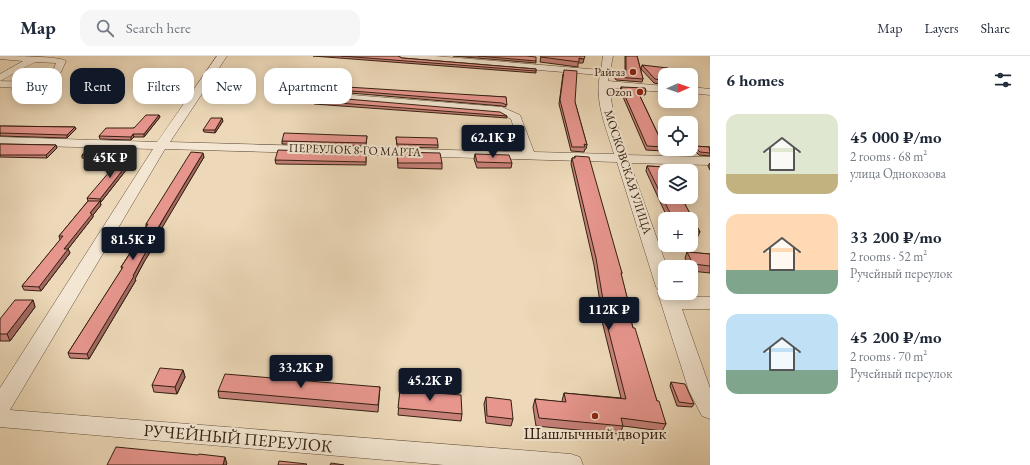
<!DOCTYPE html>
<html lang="en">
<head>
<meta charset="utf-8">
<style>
  :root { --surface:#fff; --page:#f6f6f7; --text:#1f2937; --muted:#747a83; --line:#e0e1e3; --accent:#111827 }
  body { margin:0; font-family:"EB Garamond",serif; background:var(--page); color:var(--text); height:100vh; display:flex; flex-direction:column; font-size:15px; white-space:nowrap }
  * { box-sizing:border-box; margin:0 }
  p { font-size:13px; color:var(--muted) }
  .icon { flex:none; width:22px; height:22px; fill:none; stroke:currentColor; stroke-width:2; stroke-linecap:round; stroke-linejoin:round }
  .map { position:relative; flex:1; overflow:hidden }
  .panel { display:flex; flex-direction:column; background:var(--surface); width:320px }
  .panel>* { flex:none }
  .hud { position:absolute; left:12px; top:12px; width:380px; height:36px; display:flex; gap:8px }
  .needle { width:26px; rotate:88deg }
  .controls { position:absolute; left:658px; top:12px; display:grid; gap:8px }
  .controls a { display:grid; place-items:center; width:40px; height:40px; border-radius:8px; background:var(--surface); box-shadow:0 2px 10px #0003; font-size:20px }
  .price { position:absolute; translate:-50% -34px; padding:0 9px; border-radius:4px; background:var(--accent); color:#fff; font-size:13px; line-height:26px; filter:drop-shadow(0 1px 2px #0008) }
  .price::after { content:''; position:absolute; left:50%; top:24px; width:12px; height:9px; margin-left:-6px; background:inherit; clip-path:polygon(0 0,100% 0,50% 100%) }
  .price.on { background:#222; color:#fff }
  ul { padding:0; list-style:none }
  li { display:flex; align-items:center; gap:12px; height:100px; padding:0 16px }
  li span { display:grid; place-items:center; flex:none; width:112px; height:80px; border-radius:12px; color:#555 }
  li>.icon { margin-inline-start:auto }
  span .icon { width:48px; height:48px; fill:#fffc; stroke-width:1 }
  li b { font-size:17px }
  h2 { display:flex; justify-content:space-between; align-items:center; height:48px; padding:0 16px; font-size:17px }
  .tag { padding:0 14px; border-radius:12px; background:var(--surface); box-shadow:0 2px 10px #0003; font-size:14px; line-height:36px }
  .tag.on { background:var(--accent); color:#fff }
  header { display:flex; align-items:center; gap:24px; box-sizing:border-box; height:56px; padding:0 20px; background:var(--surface); border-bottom:1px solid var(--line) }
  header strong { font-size:19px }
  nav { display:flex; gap:22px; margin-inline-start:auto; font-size:14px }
  .search { width:280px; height:36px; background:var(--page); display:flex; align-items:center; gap:10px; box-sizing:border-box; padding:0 14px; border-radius:12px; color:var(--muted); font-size:15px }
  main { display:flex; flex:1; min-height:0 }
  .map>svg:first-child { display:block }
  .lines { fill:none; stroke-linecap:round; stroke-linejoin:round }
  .minor-casing { stroke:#624e3b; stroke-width:1 }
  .minor { fill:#f3e6d2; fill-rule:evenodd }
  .wall { fill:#c7817a; stroke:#342011 }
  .shaded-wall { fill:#a26963; stroke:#342011 }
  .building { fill:#e7968e; stroke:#342011 }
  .poi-dot { fill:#8f2418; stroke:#f3e6d2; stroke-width:1.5 }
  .labels { text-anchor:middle; stroke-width:4; stroke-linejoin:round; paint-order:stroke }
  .far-poi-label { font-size:12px; fill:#342011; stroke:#f3e6d2; text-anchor:end }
  .far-street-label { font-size:12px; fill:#342011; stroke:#f3e6d2 }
  .near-poi-label { font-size:17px; fill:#342011; stroke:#f3e6d2 }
  .near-street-label { font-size:17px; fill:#342011; stroke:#f3e6d2 }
</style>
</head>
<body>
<header>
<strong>Map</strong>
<div class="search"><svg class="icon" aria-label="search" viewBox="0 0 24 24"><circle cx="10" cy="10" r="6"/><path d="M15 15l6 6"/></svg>Search here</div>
<nav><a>Map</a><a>Layers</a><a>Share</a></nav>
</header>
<main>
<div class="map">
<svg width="710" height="409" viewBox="0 0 710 409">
  <rect width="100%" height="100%" fill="#edd9b9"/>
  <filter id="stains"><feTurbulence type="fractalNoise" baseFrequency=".005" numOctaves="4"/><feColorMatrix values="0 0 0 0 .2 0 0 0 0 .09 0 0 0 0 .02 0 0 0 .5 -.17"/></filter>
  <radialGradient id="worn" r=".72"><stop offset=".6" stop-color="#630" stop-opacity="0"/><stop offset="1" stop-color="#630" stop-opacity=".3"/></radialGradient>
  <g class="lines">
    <g class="minor-casing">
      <path id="minor" d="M 0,0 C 12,0 59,0 66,5 L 61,16 L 40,29 L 19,32 L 0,31 L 0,18 L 23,5 L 0,3 ZM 35,6 L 56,7 L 54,12 C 30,26 27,26 0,25 Z
        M 217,0 L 227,0 L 170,86 L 522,96 L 511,63 L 500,57 L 311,41 L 310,39 L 315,36 L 502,51 L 520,59 L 534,96 L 614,98 C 607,74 594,45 600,19 L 402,3 L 397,0 L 435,0 L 601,14 L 603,0 L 613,0 L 608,25 L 665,30 L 665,36 L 609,32 L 614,60 L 627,99 L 710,101 L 710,109 L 630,107 L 667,211 L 665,211 L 665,237 L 676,237 L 678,241 L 710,241 L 710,253 L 682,253 L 710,332 L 710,363 L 702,360 L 689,335 L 661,247 L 658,237 L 659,235 L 656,231 L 617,106 L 165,93 L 10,354 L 571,398 L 580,401 L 583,409 L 444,409 L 0,371 L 0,332 L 153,93 L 0,89 L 0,81 L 157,86 Z
        M 691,31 L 710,33 L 710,39 L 691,37 Z"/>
    </g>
    <use href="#minor" class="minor"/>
  </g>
  <path class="wall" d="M 313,0 L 398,0 L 402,2 L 536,13 L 536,17 Z
    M 453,0 L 527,0 L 536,5 L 536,7 Z
    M 541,0 L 584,3 L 583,7 L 578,7 L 578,11 L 540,6 Z
    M 625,0 L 637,0 L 643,23 L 642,26 L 616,24 L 613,19 L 614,16 L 625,18 Z
    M 642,9 L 665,19 L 665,29 L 654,27 L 641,13 Z
    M 563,18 L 575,46 L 587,89 L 586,93 L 585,93 L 584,96 L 571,95 L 559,48 Z
    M 299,31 L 506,41 L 506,51 L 502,50 L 315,34 L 310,38 L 311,40 L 507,60 L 507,62 L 314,48 L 314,45 L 293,44 L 293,41 Z
    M 621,31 L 646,35 L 645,39 L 639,38 L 664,91 L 663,95 L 646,94 L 620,34 Z
    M 664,33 L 665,33 L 665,40 L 662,37 Z
    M 159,59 L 160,61 L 144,81 L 134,81 L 131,84 L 100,83 L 99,80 L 134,72 Z
    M 223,65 L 215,77 L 204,76 L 203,74 Z
    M 0,70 L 75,71 L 76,73 L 67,82 L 0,80 Z
    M 367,80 L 366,90 L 282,88 L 282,85 Z
    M 396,81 L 438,89 L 438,92 L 397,91 Z
    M 470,83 L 504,91 L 504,94 L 471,93 L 469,85 Z
    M 0,88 L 56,89 L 57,92 L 47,102 L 0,101 Z
    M 694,90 L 710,91 L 710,100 L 699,99 L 693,93 Z
    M 123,91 L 123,94 L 115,104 L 82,102 L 82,99 Z
    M 397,96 L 442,107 L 442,113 L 398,112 Z
    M 366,97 L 366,109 L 276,108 L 275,104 Z
    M 475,98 L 512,107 L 511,112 L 477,112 L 474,103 Z
    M 575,100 L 622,217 L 621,219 L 629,249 L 628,253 L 633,272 L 657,345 L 666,368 L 662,375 L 623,370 L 620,378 L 536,370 L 533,351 L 535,343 L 562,346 L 562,345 L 564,337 L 621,342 L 600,257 L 601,252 L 594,209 L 571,108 L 572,102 L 574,102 Z
    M 204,101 L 166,164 L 159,177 L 160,180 L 144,206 L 135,223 L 136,224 L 89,303 L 70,302 L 68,297 L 122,213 L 121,211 L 130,197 L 130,196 L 146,170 L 146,168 Z
    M 134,104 L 101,146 L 100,146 L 101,149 L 93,159 L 93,161 L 68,193 L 70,197 L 41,235 L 24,234 L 22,230 L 60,184 L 59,180 L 88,145 L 87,142 Z
    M 710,107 L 710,114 L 708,110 L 709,108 Z
    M 647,110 L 666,111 L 668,115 L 665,115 L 665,141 L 681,141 L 700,176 L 697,182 L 691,181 L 691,163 L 668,163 L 646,115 Z
    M 687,196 L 710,198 L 710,217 L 691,215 L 691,211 L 689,211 L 685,202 Z
    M 33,244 L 35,251 L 10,285 L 0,285 L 0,263 Z
    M 183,314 L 185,321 L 177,338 L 154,336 L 152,329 Z
    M 671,326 L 694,348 L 692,351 L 677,350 L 670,330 Z
    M 380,331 L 378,356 L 219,342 L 218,335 Z
    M 400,334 L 462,358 L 461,365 L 398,359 Z
    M 486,341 L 513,363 L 511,370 L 486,367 L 484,348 Z"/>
  <path class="shaded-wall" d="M 315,32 L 315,34 L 309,39 L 308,36 Z
    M 159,59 L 160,61 L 144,81 L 144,78 Z
    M 222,62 L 223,65 L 215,77 L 215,74 Z
    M 75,71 L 76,73 L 67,82 L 67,79 Z
    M 133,78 L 134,81 L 131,84 L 131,81 Z
    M 56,89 L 57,92 L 47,102 L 46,99 Z
    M 123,91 L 123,94 L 115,104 L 115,101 Z
    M 203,97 L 204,101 L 159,177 L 160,180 L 144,206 L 135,223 L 136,224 L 89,303 L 87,298 L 133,220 L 165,160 Z
    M 133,101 L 134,104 L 101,146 L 100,143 Z
    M 100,145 L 101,149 L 93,159 L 93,161 L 68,193 L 70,197 L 41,235 L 39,231 L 64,193 L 90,157 Z
    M 33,244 L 35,251 L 10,285 L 7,278 Z
    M 183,314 L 185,321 L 177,338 L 175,331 Z
    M 225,401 L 227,408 L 226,409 L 223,409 Z"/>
  <path class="building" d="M 341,0 L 398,0 L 402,2 L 536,13 L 536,15 Z
    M 478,0 L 527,0 L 536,1 L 536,5 Z
    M 541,0 L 585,0 L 584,3 L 579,2 L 579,6 L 541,1 Z
    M 626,0 L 637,0 L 643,23 L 616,21 L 614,16 L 626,18 Z
    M 642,9 L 668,12 L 669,19 L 665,19 L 665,25 L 655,23 Z
    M 564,14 L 577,15 L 575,46 L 587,89 L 584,88 L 585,91 L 572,91 L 560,44 Z
    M 315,29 L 506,41 L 507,49 L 502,47 L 315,32 L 308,36 L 311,40 L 500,56 L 507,60 L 313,45 L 315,43 L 293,41 L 299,31 L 313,32 Z
    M 621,31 L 645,32 L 646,35 L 637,34 L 664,91 L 647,90 Z
    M 146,59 L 159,59 L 144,78 L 133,78 L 131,81 L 99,80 L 106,72 L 134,72 Z
    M 211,62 L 222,62 L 215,74 L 203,74 Z
    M 0,70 L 75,71 L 67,79 L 0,77 Z
    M 284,77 L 367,80 L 366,87 L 282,85 Z
    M 396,81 L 437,82 L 438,89 L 397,88 Z
    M 470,83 L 501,83 L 504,91 L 472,90 Z
    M 0,88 L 56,89 L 46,99 L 0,99 Z
    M 90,90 L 123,91 L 115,101 L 82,99 Z
    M 694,90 L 709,91 L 710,97 L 700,96 Z
    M 278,94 L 366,97 L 366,106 L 275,104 Z
    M 191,96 L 203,97 L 165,160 L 156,175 L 159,175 L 143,201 L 133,220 L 134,220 L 87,298 L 68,297 L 123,211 L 121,211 L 131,196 L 130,196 L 148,168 L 146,168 Z
    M 397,96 L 440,97 L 442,107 L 398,107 Z
    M 475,98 L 509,99 L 512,107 L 477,106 Z
    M 575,100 L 589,101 L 622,217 L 621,217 L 629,249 L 627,249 L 633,272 L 635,272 L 657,345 L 659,345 L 666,368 L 621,362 L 623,370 L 539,362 L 535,343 L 566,346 L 564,337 L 626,343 L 602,249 L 604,250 L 596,202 L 572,102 L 575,102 Z
    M 122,101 L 133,101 L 100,143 L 87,142 Z
    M 647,110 L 666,111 L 668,115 L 665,115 L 665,141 L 681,141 L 700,176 L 691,175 L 691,163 L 673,163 Z
    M 88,145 L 100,145 L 90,157 L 92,158 L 64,193 L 68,193 L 39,231 L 22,230 L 63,180 L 59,180 Z
    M 687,196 L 710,198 L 710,210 L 693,208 Z
    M 15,244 L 33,244 L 7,278 L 0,278 L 0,263 Z
    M 160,312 L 183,314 L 175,331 L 152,329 Z
    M 225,318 L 380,331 L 378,349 L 218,335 Z
    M 671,326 L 685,328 L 694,348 L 679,346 Z
    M 400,334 L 461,339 L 462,358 L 398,352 Z
    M 486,341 L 511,344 L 513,363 L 487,360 Z
    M 116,391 L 198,399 L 199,398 L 225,401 L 223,409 L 107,409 Z
    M 279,405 L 307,408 L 306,409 L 278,409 Z
    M 331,407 L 344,409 L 330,409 Z"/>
  <g class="poi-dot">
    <circle cx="633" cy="16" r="4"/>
    <circle cx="640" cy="36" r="4"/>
    <circle cx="595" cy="360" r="4"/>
  </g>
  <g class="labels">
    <g class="far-poi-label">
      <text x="625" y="20">Райгаз</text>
      <text x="632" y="40">Ozon</text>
    </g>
    <g class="far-street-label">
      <text transform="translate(355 94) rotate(2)" y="4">ПЕРЕУЛОК 8-ГО МАРТА</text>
      <text transform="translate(628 116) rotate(72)" y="4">МОСКОВСКАЯ УЛИЦА</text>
    </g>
    <g class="near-poi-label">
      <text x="595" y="383">Шашлычный дворик</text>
    </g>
    <g class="near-street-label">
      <text transform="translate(238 382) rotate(5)" y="6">РУЧЕЙНЫЙ ПЕРЕУЛОК</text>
    </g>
  </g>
  <rect width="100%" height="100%" filter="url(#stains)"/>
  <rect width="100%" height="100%" fill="url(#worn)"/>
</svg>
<div class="controls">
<a><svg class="needle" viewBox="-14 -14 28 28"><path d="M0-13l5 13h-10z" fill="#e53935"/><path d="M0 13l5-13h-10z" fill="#747a83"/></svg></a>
<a><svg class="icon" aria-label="locate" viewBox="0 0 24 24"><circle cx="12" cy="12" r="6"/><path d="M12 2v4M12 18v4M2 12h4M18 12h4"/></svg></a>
<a><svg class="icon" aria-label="layers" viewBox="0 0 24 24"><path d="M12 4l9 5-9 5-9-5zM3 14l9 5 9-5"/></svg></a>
<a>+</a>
<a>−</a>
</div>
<b class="price" style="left:493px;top:103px">62.1K ₽</b>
<b class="price on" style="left:110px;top:123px">45K ₽</b>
<b class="price" style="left:133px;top:205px">81.5K ₽</b>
<b class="price" style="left:609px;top:275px">112K ₽</b>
<b class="price" style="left:301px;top:333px">33.2K ₽</b>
<b class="price" style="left:430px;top:346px">45.2K ₽</b>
<div class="hud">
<a class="tag">Buy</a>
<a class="tag on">Rent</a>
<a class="tag">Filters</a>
<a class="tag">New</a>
<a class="tag">Apartment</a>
</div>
</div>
<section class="panel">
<h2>6 homes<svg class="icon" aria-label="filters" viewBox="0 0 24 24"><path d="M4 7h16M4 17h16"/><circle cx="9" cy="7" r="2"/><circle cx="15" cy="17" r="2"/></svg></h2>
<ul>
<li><span style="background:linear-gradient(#dfe7d0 75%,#c2b280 0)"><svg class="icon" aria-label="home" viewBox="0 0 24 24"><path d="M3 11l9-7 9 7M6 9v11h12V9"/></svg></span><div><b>45 000 ₽/mo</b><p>2 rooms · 68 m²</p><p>улица Однокозова</p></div></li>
<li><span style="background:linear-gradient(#ffd9b3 70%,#7fa58c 0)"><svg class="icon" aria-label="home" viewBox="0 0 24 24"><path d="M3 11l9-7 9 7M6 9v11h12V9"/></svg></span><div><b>33 200 ₽/mo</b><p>2 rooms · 52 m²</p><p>Ручейный переулок</p></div></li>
<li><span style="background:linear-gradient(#bfe0f5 70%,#7fa58c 0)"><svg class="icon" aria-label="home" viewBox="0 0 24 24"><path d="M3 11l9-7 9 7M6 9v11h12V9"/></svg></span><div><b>45 200 ₽/mo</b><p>2 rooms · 70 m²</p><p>Ручейный переулок</p></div></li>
</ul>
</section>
</main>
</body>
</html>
